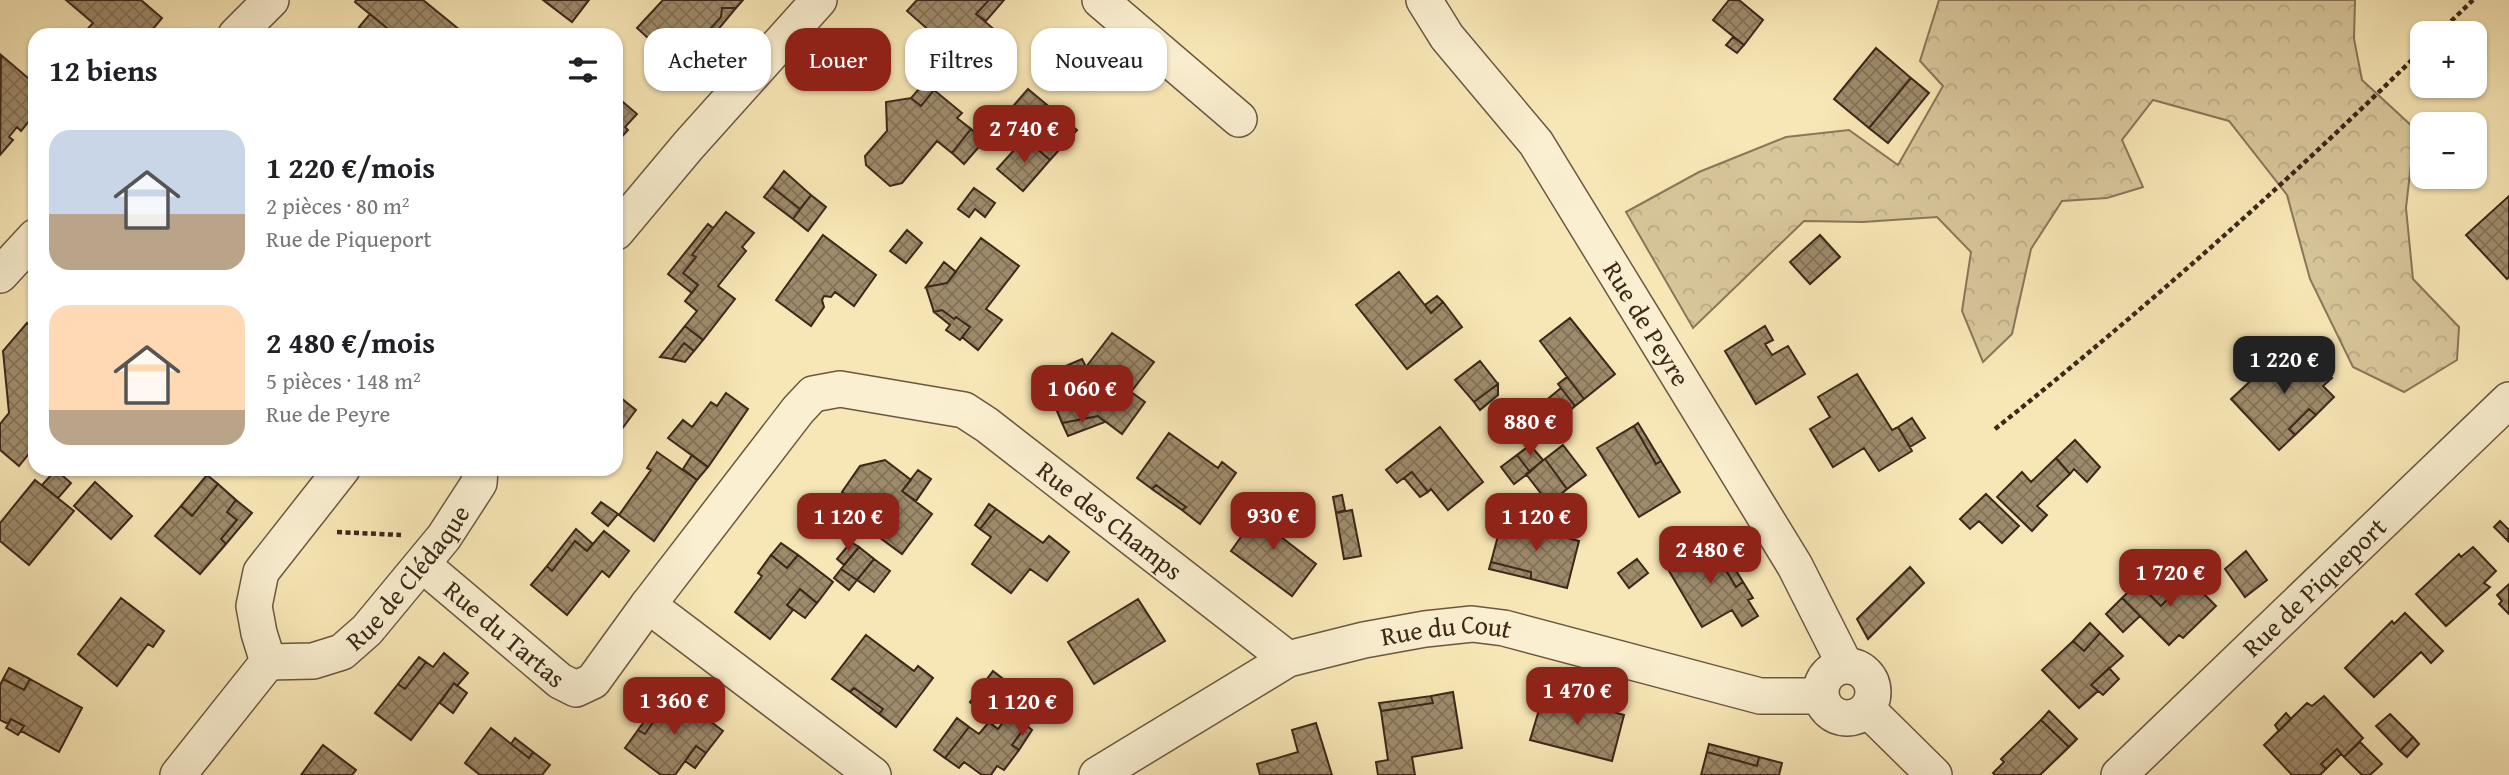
<!DOCTYPE html>
<html lang="fr">
<head>
<meta charset="utf-8">
<style>
  :root { --surface:#fff; --page:#f2f2f2; --text:#202124; --muted:#757577; --accent:#8f2418 }
  body { margin:0; font-family:"Gentium Book Plus",serif; background:var(--page); color:var(--text); height:100vh; display:flex; flex-direction:column; font-size:26px; white-space:nowrap }
  * { box-sizing:border-box; margin:0 }
  p { font-size:23px; color:var(--muted) }
  .icon { flex:none; width:38px; height:38px; fill:none; stroke:currentColor; stroke-width:2; stroke-linecap:round; stroke-linejoin:round }
  .map { position:relative; flex:1; overflow:hidden }
  .drawer { position:absolute; left:28px; top:28px; width:595px; height:448px; display:flex; flex-direction:column; background:var(--surface); border-radius:21px; box-shadow:0 2px 5px #0004 }
  .drawer>* { flex:none }
  .guide { position:absolute; left:644px; top:28px; width:665px; height:63px; display:flex; gap:14px }
  .fabs { position:absolute; left:2410px; top:21px; display:grid; gap:14px }
  .fabs a { display:grid; place-items:center; width:77px; height:77px; border-radius:14px; background:var(--surface); box-shadow:0 2px 5px #0004; font-size:35px }
  .price { position:absolute; translate:-50% -60px; padding:0 16px; border-radius:14px; background:var(--accent); color:#fff; font-size:23px; line-height:46px; filter:drop-shadow(0 2px 4px #0008) }
  .price::after { content:''; position:absolute; left:50%; top:42px; width:21px; height:16px; margin-left:-10px; background:inherit; clip-path:polygon(0 0,100% 0,50% 100%) }
  .price.selected { background:#222; color:#fff }
  ul { padding:0; list-style:none }
  li { display:flex; align-items:center; gap:21px; height:175px; padding:0 21px }
  li span { display:grid; place-items:center; flex:none; width:196px; height:140px; border-radius:21px; color:#555 }
  li>.icon { margin-inline-start:auto }
  span .icon { width:84px; height:84px; fill:#fffc; stroke-width:1 }
  li b { font-size:30px }
  h2 { display:flex; justify-content:space-between; align-items:center; height:84px; padding:0 21px; font-size:30px }
  .pill { padding:0 24px; border-radius:21px; background:var(--surface); box-shadow:0 2px 5px #0004; font-size:24px; line-height:63px }
  .pill.selected { background:var(--accent); color:#fff }
  .map>svg:first-child { display:block }
  .forest { fill:url(#forest-crowns); stroke:#8a765a; stroke-width:2 }
  .building { fill:url(#building-cross-hatch); stroke:#3c2719; stroke-width:2 }
  .lines { fill:none; stroke-linecap:round; stroke-linejoin:round }
  .street-casing { stroke:#6b5740; stroke-width:38 }
  .path { stroke:#3c2719; stroke-width:4.5; stroke-dasharray:5 3.5; stroke-linecap:butt }
  .street { stroke:#faefd0; stroke-width:35 }
  .labels { text-anchor:middle; stroke-width:5; stroke-linejoin:round; paint-order:stroke }
  .street-label { font-size:26px; fill:#3c2719; stroke:#faefd0 }
</style>
</head>
<body>
<div class="map">
<svg width="2509" height="775" viewBox="0 0 2509 775">
  <defs>
    <pattern id="forest-crowns" width="20" height="18" patternUnits="userSpaceOnUse" patternTransform="scale(1.75)"><rect width="20" height="18" fill="#d8c69b"/><path d="M2 6a3 3 0 1 1 6 0M12 15a3 3 0 1 1 6 0" fill="none" stroke="#baaa85"/></pattern>
    <pattern id="building-cross-hatch" width="8" height="8" patternUnits="userSpaceOnUse" patternTransform="scale(1.75)"><rect width="8" height="8" fill="#9e8b6b"/><path d="M0 0l8 8M0 8l8-8" fill="none" stroke="#827257"/></pattern>
  </defs>
  <rect width="100%" height="100%" fill="#f8e7b6"/>
  <filter id="stains"><feTurbulence type="fractalNoise" baseFrequency=".00286" numOctaves="4"/><feColorMatrix values="0 0 0 0 .2 0 0 0 0 .09 0 0 0 0 .02 0 0 0 .5 -.17"/></filter>
  <radialGradient id="worn" r=".72"><stop offset=".6" stop-color="#630" stop-opacity="0"/><stop offset="1" stop-color="#630" stop-opacity=".3"/></radialGradient>
  <path class="forest" d="M 1939,0 L 2355,0 L 2354,39 L 2362,80 L 2415,129 L 2406,208 L 2413,279 L 2459,327 L 2457,360 L 2404,392 L 2353,367 L 2310,279 L 2287,195 L 2229,121 L 2153,100 L 2122,140 L 2143,187 L 2107,198 L 2062,201 L 2031,249 L 2012,334 L 1983,362 L 1962,311 L 1971,252 L 1937,217 L 1863,222 L 1804,221 L 1693,328 L 1626,212 L 1699,172 L 1786,137 L 1849,130 L 1898,165 L 1943,86 L 1920,61 Z"/>
  <path class="building" d="M 66,0 L 141,0 L 162,18 L 148,35 L 82,35 L 93,23 Z
    M 356,0 L 423,0 L 466,35 L 383,35 L 388,29 L 355,2 Z
    M 543,0 L 589,0 L 572,22 Z
    M 663,0 L 743,0 L 736,8 L 722,8 L 721,17 L 711,28 L 719,35 L 704,51 L 689,37 L 671,59 L 637,28 Z
    M 917,0 L 989,0 L 976,14 L 1003,37 L 974,70 L 907,11 Z
    M 989,0 L 1004,0 L 986,21 L 976,14 Z
    M 1729,0 L 1739,0 L 1763,20 L 1744,45 L 1713,20 Z
    M 722,8 L 736,8 L 716,32 L 711,28 L 721,17 Z
    M 370,14 L 388,29 L 383,35 L 369,35 L 359,27 Z
    M 689,37 L 704,51 L 686,71 L 671,59 Z
    M 1733,37 L 1744,45 L 1737,53 L 1726,45 Z
    M 1876,48 L 1911,78 L 1869,128 L 1834,99 Z
    M 1,55 L 35,84 L 35,114 L 21,131 L 17,127 L 9,137 L 13,140 L 0,155 Z
    M 1911,78 L 1929,93 L 1888,143 L 1869,128 Z
    M 925,82 L 934,90 L 921,106 L 911,98 Z
    M 1028,89 L 1046,104 L 1020,134 L 1002,119 Z
    M 934,90 L 962,113 L 957,118 L 971,129 L 952,153 L 937,141 L 902,183 L 890,186 L 866,165 L 865,156 L 887,131 L 886,102 L 911,98 L 921,106 Z
    M 616,96 L 637,114 L 625,127 L 628,130 L 616,143 Z
    M 1046,104 L 1077,130 L 1050,160 L 1020,134 Z
    M 971,129 L 984,141 L 964,164 L 952,153 Z
    M 1025,138 L 1050,160 L 1023,191 L 997,169 Z
    M 784,171 L 811,195 L 800,209 L 772,187 Z
    M 772,187 L 800,209 L 793,219 L 764,197 Z
    M 974,188 L 995,203 L 985,217 L 975,209 L 969,217 L 958,209 Z
    M 811,195 L 826,207 L 808,231 L 793,219 Z
    M 2509,196 L 2509,277 L 2507,279 L 2466,235 Z
    M 726,212 L 754,233 L 742,247 L 746,251 L 718,286 L 735,299 L 703,340 L 685,326 L 697,311 L 685,301 L 698,285 L 683,273 L 696,257 L 692,255 Z
    M 708,224 L 713,228 L 692,255 L 696,257 L 683,273 L 698,285 L 692,293 L 668,274 Z
    M 907,230 L 922,243 L 906,263 L 890,251 Z
    M 823,235 L 876,275 L 854,306 L 835,292 L 831,297 L 824,296 L 822,300 L 824,307 L 811,326 L 776,300 Z
    M 1820,235 L 1840,257 L 1810,284 L 1790,262 Z
    M 981,238 L 1019,266 L 986,309 L 1002,320 L 978,350 L 962,337 L 970,327 L 956,317 L 954,319 L 942,310 L 934,312 L 926,287 L 947,283 Z
    M 944,262 L 956,272 L 947,283 L 926,287 Z
    M 1399,272 L 1431,313 L 1443,302 L 1462,327 L 1407,369 L 1356,305 Z
    M 1437,296 L 1443,302 L 1431,313 L 1425,305 Z
    M 942,310 L 954,319 L 956,317 L 970,327 L 960,340 L 946,330 L 950,325 L 934,312 Z
    M 1570,318 L 1615,374 L 1584,399 L 1540,341 Z
    M 27,323 L 35,330 L 35,446 L 19,466 L 0,450 L 0,424 L 9,413 L 3,351 Z
    M 685,326 L 703,340 L 694,351 L 684,343 L 672,359 L 660,357 Z
    M 1765,326 L 1773,340 L 1765,344 L 1772,355 L 1788,346 L 1805,374 L 1756,404 L 1725,351 Z
    M 1112,333 L 1154,362 L 1131,392 L 1145,402 L 1122,434 L 1098,416 L 1062,423 L 1046,384 L 1086,367 Z
    M 684,343 L 694,351 L 685,362 L 672,359 Z
    M 2287,347 L 2304,365 L 2312,357 L 2332,378 L 2323,386 L 2334,397 L 2316,415 L 2309,409 L 2289,429 L 2295,435 L 2279,450 L 2231,399 Z
    M 1082,359 L 1086,367 L 1046,384 L 1042,376 Z
    M 1480,361 L 1498,384 L 1474,402 L 1455,380 Z
    M 1857,374 L 1892,430 L 1898,427 L 1912,451 L 1879,471 L 1864,448 L 1833,467 L 1810,429 L 1830,417 L 1818,397 Z
    M 1567,377 L 1584,399 L 1575,406 L 1558,384 Z
    M 1498,384 L 1498,395 L 1480,410 L 1474,402 Z
    M 1561,388 L 1575,406 L 1563,416 L 1549,398 Z
    M 726,393 L 748,409 L 708,467 L 668,438 L 683,420 L 692,427 L 711,402 L 717,406 Z
    M 616,394 L 636,410 L 616,437 Z
    M 2309,409 L 2316,415 L 2295,435 L 2289,429 Z
    M 1098,416 L 1105,422 L 1068,436 L 1062,423 Z
    M 1912,418 L 1925,438 L 1910,447 L 1898,427 Z
    M 1638,423 L 1661,461 L 1656,464 L 1634,426 Z
    M 1634,426 L 1656,464 L 1661,461 L 1680,492 L 1639,517 L 1597,448 Z
    M 1440,427 L 1483,482 L 1448,510 L 1431,489 L 1428,492 L 1412,472 L 1397,483 L 1386,470 Z
    M 1169,433 L 1218,468 L 1222,462 L 1236,473 L 1200,524 L 1182,510 L 1186,507 L 1156,485 L 1152,489 L 1137,478 Z
    M 2075,440 L 2100,467 L 2087,482 L 2074,469 L 2070,474 L 2056,458 Z
    M 1530,445 L 1543,460 L 1530,472 L 1517,455 Z
    M 1563,445 L 1586,475 L 1567,489 L 1545,459 Z
    M 657,452 L 697,480 L 654,541 L 619,515 L 651,470 L 647,468 Z
    M 692,455 L 708,467 L 697,480 L 683,469 Z
    M 1517,455 L 1530,472 L 1514,484 L 1501,467 Z
    M 2056,458 L 2070,474 L 2037,506 L 2047,515 L 2032,531 L 1997,497 L 2022,472 L 2031,482 Z
    M 1545,459 L 1567,489 L 1549,504 L 1526,474 Z
    M 885,460 L 911,480 L 902,491 L 932,514 L 902,554 L 845,512 L 854,500 L 842,492 L 860,466 Z
    M 56,470 L 71,483 L 58,498 L 42,485 Z
    M 918,470 L 931,479 L 916,501 L 902,491 Z
    M 1412,472 L 1428,492 L 1420,497 L 1404,478 Z
    M 207,475 L 218,484 L 192,516 L 181,506 Z
    M 35,480 L 74,511 L 29,565 L 0,541 L 0,523 Z
    M 95,482 L 132,516 L 111,539 L 74,506 Z
    M 218,484 L 236,500 L 227,512 L 237,520 L 221,539 L 226,544 L 200,574 L 155,536 L 181,506 L 192,516 Z
    M 1156,485 L 1186,507 L 1182,510 L 1152,489 Z
    M 1986,494 L 2019,526 L 2002,543 L 1979,521 L 1970,529 L 1960,519 Z
    M 1342,495 L 1345,510 L 1336,513 L 1333,497 Z
    M 236,500 L 252,513 L 226,544 L 221,539 L 237,520 L 227,512 Z
    M 601,502 L 618,514 L 608,526 L 592,513 Z
    M 989,504 L 996,509 L 980,529 L 975,525 Z
    M 1264,505 L 1286,520 L 1276,533 L 1316,564 L 1292,596 L 1231,551 Z
    M 996,509 L 1043,543 L 1049,536 L 1069,552 L 1047,581 L 1030,569 L 1011,593 L 972,564 L 991,537 L 980,529 Z
    M 1352,510 L 1361,556 L 1344,559 L 1336,513 Z
    M 1502,521 L 1579,541 L 1567,588 L 1531,579 L 1531,572 L 1491,562 Z
    M 2500,521 L 2509,530 L 2508,541 L 2494,527 Z
    M 576,529 L 593,544 L 587,551 L 575,541 L 552,571 L 547,566 Z
    M 604,531 L 629,551 L 609,577 L 602,571 L 567,615 L 531,585 L 547,566 L 552,571 L 575,541 L 587,551 Z
    M 1707,538 L 1736,587 L 1743,582 L 1753,598 L 1748,600 L 1758,616 L 1742,626 L 1732,610 L 1702,627 L 1665,564 Z
    M 851,542 L 859,547 L 844,565 L 837,559 Z
    M 781,543 L 798,555 L 787,568 L 771,555 Z
    M 859,547 L 874,559 L 857,580 L 841,569 Z
    M 2473,547 L 2496,571 L 2484,583 L 2490,587 L 2446,626 L 2416,594 L 2459,554 L 2461,557 Z
    M 2246,551 L 2267,580 L 2245,597 L 2225,569 Z
    M 771,555 L 787,568 L 798,555 L 833,582 L 817,603 L 800,589 L 787,605 L 793,610 L 770,639 L 735,612 L 762,576 L 758,573 Z
    M 874,559 L 890,571 L 874,592 L 857,580 Z
    M 1637,559 L 1648,573 L 1629,588 L 1618,573 Z
    M 1491,562 L 1531,572 L 1531,579 L 1489,569 Z
    M 1732,564 L 1743,582 L 1736,587 L 1725,569 Z
    M 1910,567 L 1924,583 L 1868,639 L 1857,619 Z
    M 841,569 L 857,580 L 849,590 L 834,578 Z
    M 2145,576 L 2157,588 L 2150,595 L 2161,606 L 2188,578 L 2216,606 L 2183,638 L 2179,635 L 2169,645 L 2122,598 Z
    M 2166,580 L 2177,590 L 2161,606 L 2150,595 Z
    M 2509,584 L 2509,614 L 2499,604 L 2502,601 L 2497,595 Z
    M 800,589 L 817,603 L 805,618 L 787,605 Z
    M 121,598 L 164,631 L 153,647 L 148,644 L 117,686 L 78,654 Z
    M 2122,598 L 2140,616 L 2123,632 L 2106,614 Z
    M 1138,599 L 1165,641 L 1094,684 L 1068,642 Z
    M 2405,613 L 2443,651 L 2431,663 L 2421,652 L 2374,697 L 2345,668 L 2392,621 L 2394,624 Z
    M 2090,623 L 2100,633 L 2084,651 L 2073,641 Z
    M 2100,633 L 2123,656 L 2091,685 L 2098,691 L 2079,708 L 2042,670 L 2073,641 L 2084,651 Z
    M 866,635 L 914,671 L 918,666 L 933,678 L 896,727 L 879,714 L 883,709 L 854,688 L 850,692 L 832,679 Z
    M 444,653 L 468,673 L 457,686 L 454,683 L 411,740 L 375,713 L 398,684 L 405,689 L 426,662 L 433,667 Z
    M 419,657 L 426,662 L 405,689 L 398,684 Z
    M 9,668 L 30,679 L 24,690 L 3,679 Z
    M 2109,668 L 2119,679 L 2103,695 L 2091,685 Z
    M 993,671 L 1040,707 L 1012,745 L 1019,750 L 1004,770 L 997,766 L 991,775 L 982,775 L 964,762 L 959,768 L 945,758 L 969,727 L 979,734 L 989,722 L 998,729 L 1008,715 L 994,705 L 986,715 L 970,702 Z
    M 3,679 L 24,690 L 30,679 L 82,708 L 59,752 L 21,731 L 24,726 L 11,719 L 8,724 L 0,720 L 0,685 Z
    M 454,683 L 467,693 L 453,713 L 440,703 Z
    M 854,688 L 883,709 L 879,714 L 850,692 Z
    M 668,689 L 673,693 L 645,734 L 638,730 Z
    M 1453,692 L 1462,748 L 1412,757 L 1415,775 L 1378,775 L 1376,762 L 1388,760 L 1381,711 L 1433,703 L 1431,696 Z
    M 673,693 L 723,731 L 706,753 L 696,746 L 675,775 L 661,775 L 625,748 L 638,730 L 645,734 Z
    M 1544,693 L 1624,715 L 1612,761 L 1530,740 Z
    M 1431,696 L 1433,703 L 1381,711 L 1379,703 Z
    M 2324,696 L 2363,738 L 2344,757 L 2337,749 L 2321,764 L 2326,769 L 2320,775 L 2292,775 L 2264,745 L 2307,703 L 2312,706 Z
    M 2049,711 L 2077,739 L 2069,747 L 2041,720 Z
    M 2286,713 L 2291,719 L 2279,731 L 2275,725 Z
    M 2390,714 L 2413,737 L 2400,751 L 2376,726 Z
    M 957,718 L 969,727 L 945,758 L 934,750 Z
    M 11,719 L 24,726 L 18,735 L 6,728 Z
    M 2041,720 L 2069,747 L 2040,775 L 1995,775 L 1993,773 L 2004,762 L 2001,759 Z
    M 1316,723 L 1332,775 L 1260,775 L 1257,764 L 1298,752 L 1292,730 Z
    M 1026,725 L 1032,730 L 1019,750 L 1012,745 Z
    M 491,728 L 529,758 L 533,752 L 550,765 L 542,775 L 480,775 L 465,763 Z
    M 2413,737 L 2419,744 L 2407,757 L 2400,751 Z
    M 515,738 L 533,752 L 529,758 L 511,744 Z
    M 2360,742 L 2382,764 L 2370,775 L 2362,775 L 2344,757 Z
    M 1709,744 L 1759,757 L 1757,766 L 1707,752 Z
    M 323,745 L 356,770 L 352,775 L 301,775 Z
    M 696,746 L 706,753 L 695,768 L 685,761 Z
    M 2337,749 L 2341,754 L 2326,769 L 2321,764 Z
    M 1707,752 L 1757,766 L 1759,757 L 1782,763 L 1779,775 L 1701,775 Z"/>
  <g class="lines">
    <g class="street-casing">
      <g id="street">
        <path d="M 1100,0 L 1239,119"/>
        <path id="s1" d="M 1424,0 L 1447,37 L 1536,143 L 1795,566 L 1845,665"/>
        <path d="M 236,35 L 271,0"/>
        <path d="M 616,232 L 688,146 L 819,0"/>
        <path d="M 0,275 L 35,237"/>
        <path id="s2" d="M 423,565 L 560,681 L 576,689 L 593,681 L 648,605 L 873,775"/>
        <path id="s3" d="M 648,605 L 798,410 L 813,394 L 840,389 L 964,410 L 987,425 L 1288,659"/>
        <path id="s4" d="M 268,662 L 313,661 L 342,652 L 367,630 L 444,537 L 479,483 L 480,469"/>
        <circle cx="1847" cy="692" r="26"/>
        <path d="M 1867,709 L 1934,775"/>
        <path d="M 178,775 L 268,662 L 259,633 L 254,606 L 261,572 L 342,469"/>
        <path id="s5" d="M 1097,775 L 1288,659 L 1364,640 L 1425,629 L 1472,624 L 1504,628 L 1760,696 L 1820,696"/>
        <path id="s6" d="M 2119,775 L 2509,400"/>
      </g>
    </g>
    <path class="path" d="M 2439,33 L 2473,0
      M 1995,429 C 2144,310 2286,184 2422,50
      M 337,532 L 401,535"/>
    <use href="#street" class="street"/>
  </g>
  <g class="labels">
    <g class="street-label">
      <text dy="9" stroke="none"><textPath href="#s1" startOffset="394">Rue de Peyre</textPath></text>
      <text dy="9" stroke="none"><textPath href="#s3" startOffset="604">Rue des Champs</textPath></text>
      <text dy="9" stroke="none"><textPath href="#s4" startOffset="175">Rue de Clédaque</textPath></text>
      <text dy="9" stroke="none"><textPath href="#s6" startOffset="271">Rue de Piqueport</textPath></text>
      <text dy="9" stroke="none"><textPath href="#s2" startOffset="107">Rue du Tartas</textPath></text>
      <text dy="9" stroke="none"><textPath href="#s5" startOffset="385">Rue du Cout</textPath></text>
    </g>
  </g>
  <rect width="100%" height="100%" filter="url(#stains)"/>
  <rect width="100%" height="100%" fill="url(#worn)"/>
</svg>
<div class="fabs">
<a>+</a>
<a>−</a>
</div>
<b class="price" style="left:1024px;top:165px">2 740 €</b>
<b class="price selected" style="left:2284px;top:396px">1 220 €</b>
<b class="price" style="left:1082px;top:425px">1 060 €</b>
<b class="price" style="left:1530px;top:458px">880 €</b>
<b class="price" style="left:1273px;top:552px">930 €</b>
<b class="price" style="left:848px;top:553px">1 120 €</b>
<b class="price" style="left:1536px;top:553px">1 120 €</b>
<b class="price" style="left:1710px;top:586px">2 480 €</b>
<b class="price" style="left:2170px;top:609px">1 720 €</b>
<b class="price" style="left:1577px;top:727px">1 470 €</b>
<b class="price" style="left:674px;top:737px">1 360 €</b>
<b class="price" style="left:1022px;top:738px">1 120 €</b>
<div class="guide">
<a class="pill">Acheter</a>
<a class="pill selected">Louer</a>
<a class="pill">Filtres</a>
<a class="pill">Nouveau</a>
</div>
<section class="drawer">
<h2>12 biens<svg class="icon" aria-label="filters" viewBox="0 0 24 24"><path d="M4 7h16M4 17h16"/><circle cx="9" cy="7" r="2"/><circle cx="15" cy="17" r="2"/></svg></h2>
<ul>
<li><span style="background:linear-gradient(#c9d6e8 60%,#b9a48a 0)"><svg class="icon" aria-label="home" viewBox="0 0 24 24"><path d="M3 11l9-7 9 7M6 9v11h12V9"/></svg></span><div><b>1 220 €/mois</b><p>2 pièces · 80 m²</p><p>Rue de Piqueport</p></div></li>
<li><span style="background:linear-gradient(#ffd9b3 75%,#b9a48a 0)"><svg class="icon" aria-label="home" viewBox="0 0 24 24"><path d="M3 11l9-7 9 7M6 9v11h12V9"/></svg></span><div><b>2 480 €/mois</b><p>5 pièces · 148 m²</p><p>Rue de Peyre</p></div></li>
</ul>
</section>
</div>
</body>
</html>
